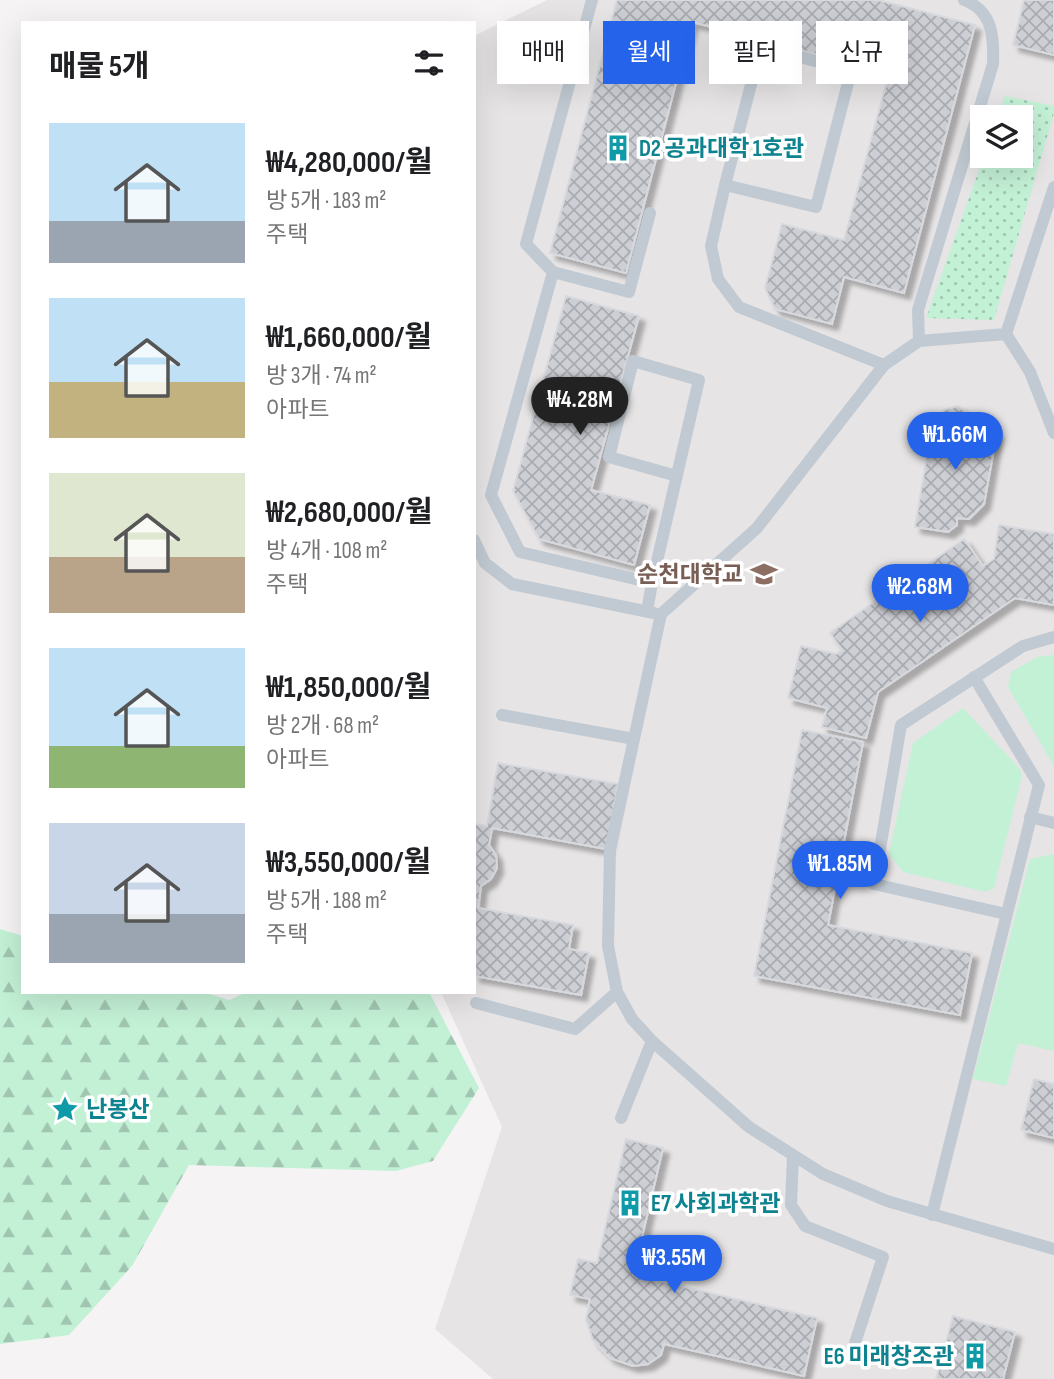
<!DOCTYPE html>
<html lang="ko">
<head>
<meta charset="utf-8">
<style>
  :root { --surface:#fff; --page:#f2f2f2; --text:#202124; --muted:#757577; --accent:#2563eb }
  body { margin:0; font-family:"Sofia Sans Condensed","Noto Sans KR",sans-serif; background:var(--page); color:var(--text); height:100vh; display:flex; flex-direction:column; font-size:26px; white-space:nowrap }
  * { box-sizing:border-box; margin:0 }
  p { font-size:23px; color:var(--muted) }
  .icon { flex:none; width:38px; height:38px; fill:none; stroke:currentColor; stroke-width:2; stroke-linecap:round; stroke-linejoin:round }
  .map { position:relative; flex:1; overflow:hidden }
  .sheet { position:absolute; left:21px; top:21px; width:455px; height:973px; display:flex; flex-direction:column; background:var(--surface); border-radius:0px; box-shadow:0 7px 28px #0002 }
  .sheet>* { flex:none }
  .hud { position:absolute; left:497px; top:21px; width:452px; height:63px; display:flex; gap:14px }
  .buttons { position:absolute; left:970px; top:105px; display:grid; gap:14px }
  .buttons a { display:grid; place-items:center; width:63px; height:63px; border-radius:0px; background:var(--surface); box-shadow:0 7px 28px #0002; font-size:35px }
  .price { position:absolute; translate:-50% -60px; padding:0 16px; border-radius:24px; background:var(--accent); color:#fff; font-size:23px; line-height:46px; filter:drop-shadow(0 2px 4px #0008) }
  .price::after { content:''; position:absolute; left:50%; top:42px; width:21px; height:16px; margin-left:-10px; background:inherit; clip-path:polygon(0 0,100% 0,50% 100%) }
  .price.current { background:#222; color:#fff }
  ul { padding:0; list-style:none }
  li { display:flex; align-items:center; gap:21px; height:175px; padding:0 28px }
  li span { display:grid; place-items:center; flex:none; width:196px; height:140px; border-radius:0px; color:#555 }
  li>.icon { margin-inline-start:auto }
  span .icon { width:84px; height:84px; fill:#fffc; stroke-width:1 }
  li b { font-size:30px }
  h2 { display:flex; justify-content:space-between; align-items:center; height:84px; padding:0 28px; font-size:30px }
  .tag { padding:0 24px; border-radius:0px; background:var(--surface); box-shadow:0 7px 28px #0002; font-size:24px; line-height:63px }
  .tag.current { background:var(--accent); color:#fff }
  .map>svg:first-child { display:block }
  .education { fill:#e6e4e5; fill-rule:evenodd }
  .grass { fill:#c3f1d6 }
  .forest { fill:url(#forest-firs) }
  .park { fill:url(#park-dots) }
  .building { fill:url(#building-cross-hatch); stroke:#d7d9de; stroke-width:2; filter:url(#shadow) }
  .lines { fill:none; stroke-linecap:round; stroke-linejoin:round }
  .service { stroke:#c1cad2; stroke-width:12 }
  .labels { text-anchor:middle; stroke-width:7; stroke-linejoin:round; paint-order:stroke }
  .culture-label { font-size:23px; font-weight:bold; fill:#0d838f; stroke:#fff; text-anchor:start }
  .education-label { font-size:23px; font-weight:bold; fill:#785e54; stroke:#fff; text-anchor:end }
</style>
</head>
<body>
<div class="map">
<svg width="1054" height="1379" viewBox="0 0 1054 1379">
  <defs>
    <pattern id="forest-firs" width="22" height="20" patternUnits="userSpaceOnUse" patternTransform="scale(1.75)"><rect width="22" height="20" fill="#c3f1d6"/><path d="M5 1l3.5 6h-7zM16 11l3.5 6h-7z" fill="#a0c6b1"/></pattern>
    <pattern id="park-dots" width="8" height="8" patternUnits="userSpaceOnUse" patternTransform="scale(1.75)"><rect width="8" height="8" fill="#c3f1d6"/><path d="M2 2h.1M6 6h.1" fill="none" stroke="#a0c6b1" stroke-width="1.8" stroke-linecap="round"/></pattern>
    <pattern id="building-cross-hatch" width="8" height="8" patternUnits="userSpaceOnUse" patternTransform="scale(1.75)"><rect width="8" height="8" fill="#cdcfd5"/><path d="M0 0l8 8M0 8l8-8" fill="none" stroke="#a8abb0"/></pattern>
    <filter id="shadow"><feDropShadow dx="6" dy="6" stdDeviation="2" flood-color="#0004"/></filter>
  </defs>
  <rect width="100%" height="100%" fill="#f5f3f3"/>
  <path class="education" d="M 547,0 L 1054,0 L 1054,1379 L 493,1379 L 435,1329 L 502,1127 L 441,992 L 474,992 L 474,36 ZM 982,117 L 1020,117 L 1020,156 L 982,156 Z"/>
  <path class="grass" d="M 1054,655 L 1054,766 L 1008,687 L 1011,672 L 1037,657 Z
    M 963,708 L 1020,769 L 1022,776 L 994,888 L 986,892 L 903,872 L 889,854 L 913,743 Z
    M 1054,854 L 1054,1051 L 1018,1043 L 1006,1086 L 973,1079 L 1030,859 Z"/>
  <path class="forest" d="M 0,929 L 23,936 L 23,992 L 203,992 L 229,1000 L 247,992 L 429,992 L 479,1088 L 433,1161 L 396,1171 L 189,1165 L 132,1266 L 69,1335 L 0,1344 Z"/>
  <path class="park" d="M 1005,96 L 1054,106 L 1054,113 L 994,320 L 926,318 L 984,156 L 1020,156 L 1020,117 L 997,117 Z"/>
  <path class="building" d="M 617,0 L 878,0 L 975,25 L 904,293 L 844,277 L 832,324 L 775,309 L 765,288 L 782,224 L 844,240 L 889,73 L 692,22 L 626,273 L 550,253 Z
    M 1024,0 L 1054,0 L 1054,55 L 1013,45 Z
    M 566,296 L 639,316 L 591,490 L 650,505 L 634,565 L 539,539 L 513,491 Z
    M 958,406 L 965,411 L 969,424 L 976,425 L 975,428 L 997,432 L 984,504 L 969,519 L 957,518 L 957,525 L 948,532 L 915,527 L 930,437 L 935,438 L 938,422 L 944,410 Z
    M 999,525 L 1054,534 L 1054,605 L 1015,598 L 878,692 L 866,738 L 822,727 L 827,708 L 788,698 L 801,646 L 836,654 L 842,650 L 830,633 L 964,539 L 983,566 L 994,559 Z
    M 802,730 L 863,742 L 828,925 L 972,953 L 960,1015 L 754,976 Z
    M 498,763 L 618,784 L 606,849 L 492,828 L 489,845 L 496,855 L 497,868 L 491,879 L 481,886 L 478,908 L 573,925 L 569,949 L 589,953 L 581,995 L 474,976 L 474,824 L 487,826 Z
    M 1034,1079 L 1054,1084 L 1054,1138 L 1021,1130 Z
    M 626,1139 L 663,1148 L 633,1275 L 817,1318 L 804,1376 L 664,1344 L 661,1355 L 648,1364 L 633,1366 L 610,1358 L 593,1340 L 586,1320 L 590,1299 L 570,1295 L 578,1259 L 597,1263 Z
    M 953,1316 L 1015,1332 L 1003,1379 L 936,1379 Z"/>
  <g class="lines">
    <path class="service" d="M 592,0 L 526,244 L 553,272 L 629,292 L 650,213
      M 725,185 L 761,46 L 851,71 L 816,207 L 725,185 L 711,246 L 718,279 L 739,307 L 884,365
      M 1054,187 L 1006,334 L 919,341 L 884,365 L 757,528 L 661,614 L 610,850 L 608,946 L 617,992 L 632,1019 L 652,1041 L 749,1127 L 823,1174 L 887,1201 L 1054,1249
      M 553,272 L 491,495 L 520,552 L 652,583 L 647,611
      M 1006,334 L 1030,372 L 1054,433
      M 919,341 L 918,310 L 993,64 C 994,37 993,11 964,0
      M 474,540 L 485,563 L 512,584 L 654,613
      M 652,583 L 699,380 L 633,361 L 609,457 L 677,476
      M 502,715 L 634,739
      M 1030,817 L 1054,823
      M 1006,914 L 874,884 L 901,725 L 1023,646 L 1054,637
      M 476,1003 L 575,1029 L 617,992
      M 621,1118 L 652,1041
      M 793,1155 L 791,1205 L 805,1226 L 883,1257 L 855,1343
      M 932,1215 L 1039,785 L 974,677"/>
  </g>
  <defs>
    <g id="building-bare" transform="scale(2.1)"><path d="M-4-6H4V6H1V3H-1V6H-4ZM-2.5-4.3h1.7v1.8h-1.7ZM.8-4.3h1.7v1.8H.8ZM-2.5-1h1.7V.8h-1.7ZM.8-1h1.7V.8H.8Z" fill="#0f9aa8" stroke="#fff" stroke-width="2.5" paint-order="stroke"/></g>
    <g id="university-bare" transform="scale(2.1)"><path d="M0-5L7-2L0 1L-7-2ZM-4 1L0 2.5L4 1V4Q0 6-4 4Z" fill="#8d6e63" stroke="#fff" stroke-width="2.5" paint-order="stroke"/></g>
    <g id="sight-bare" transform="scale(2.1)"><path d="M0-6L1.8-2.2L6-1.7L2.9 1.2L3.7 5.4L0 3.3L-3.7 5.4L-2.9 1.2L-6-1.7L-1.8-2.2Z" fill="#0f9aa8" stroke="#fff" stroke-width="2.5" paint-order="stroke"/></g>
  </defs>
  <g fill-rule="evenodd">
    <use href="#building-bare" x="618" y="148"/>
    <use href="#university-bare" x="764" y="574"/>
    <use href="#sight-bare" x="65" y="1109"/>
    <use href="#building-bare" x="630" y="1203"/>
    <use href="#building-bare" x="975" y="1356"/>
  </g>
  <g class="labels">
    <g class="culture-label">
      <text x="639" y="156">D2 공과대학 1호관</text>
      <text x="86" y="1117">난봉산</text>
      <text x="651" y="1211">E7 사회과학관</text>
      <text x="954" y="1364" text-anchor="end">E6 미래창조관</text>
    </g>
    <g class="education-label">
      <text x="743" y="582">순천대학교</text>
    </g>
  </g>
</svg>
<div class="buttons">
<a><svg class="icon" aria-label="layers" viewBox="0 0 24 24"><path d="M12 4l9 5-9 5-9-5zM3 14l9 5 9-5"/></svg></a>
</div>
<b class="price current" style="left:580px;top:437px">₩4.28M</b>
<b class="price" style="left:955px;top:472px">₩1.66M</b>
<b class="price" style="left:920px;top:624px">₩2.68M</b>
<b class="price" style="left:840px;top:901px">₩1.85M</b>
<b class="price" style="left:674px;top:1295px">₩3.55M</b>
<div class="hud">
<a class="tag">매매</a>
<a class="tag current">월세</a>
<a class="tag">필터</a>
<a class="tag">신규</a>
</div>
<section class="sheet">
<h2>매물 5개<svg class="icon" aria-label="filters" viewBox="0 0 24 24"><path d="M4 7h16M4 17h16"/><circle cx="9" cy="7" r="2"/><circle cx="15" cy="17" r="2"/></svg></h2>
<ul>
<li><span style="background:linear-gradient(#bfe0f5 70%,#9aa5b1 0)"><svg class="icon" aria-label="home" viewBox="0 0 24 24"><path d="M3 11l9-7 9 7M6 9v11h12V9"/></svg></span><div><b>₩4,280,000/월</b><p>방 5개 · 183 m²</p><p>주택</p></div></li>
<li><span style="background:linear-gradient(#bfe0f5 60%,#c2b280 0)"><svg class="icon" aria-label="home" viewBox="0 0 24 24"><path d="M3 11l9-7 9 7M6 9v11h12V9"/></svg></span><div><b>₩1,660,000/월</b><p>방 3개 · 74 m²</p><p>아파트</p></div></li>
<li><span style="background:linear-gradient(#dfe7d0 60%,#b9a48a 0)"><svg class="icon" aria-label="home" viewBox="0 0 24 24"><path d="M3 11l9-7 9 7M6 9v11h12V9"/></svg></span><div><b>₩2,680,000/월</b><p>방 4개 · 108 m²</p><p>주택</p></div></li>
<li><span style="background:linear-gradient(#bfe0f5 70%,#8fb573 0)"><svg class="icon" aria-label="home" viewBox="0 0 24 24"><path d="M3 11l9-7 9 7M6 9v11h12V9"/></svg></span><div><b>₩1,850,000/월</b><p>방 2개 · 68 m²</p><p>아파트</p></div></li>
<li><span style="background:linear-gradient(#c9d6e8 65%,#9aa5b1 0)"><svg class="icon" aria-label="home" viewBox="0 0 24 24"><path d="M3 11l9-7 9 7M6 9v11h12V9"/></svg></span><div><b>₩3,550,000/월</b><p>방 5개 · 188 m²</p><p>주택</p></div></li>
</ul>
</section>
</div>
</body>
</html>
